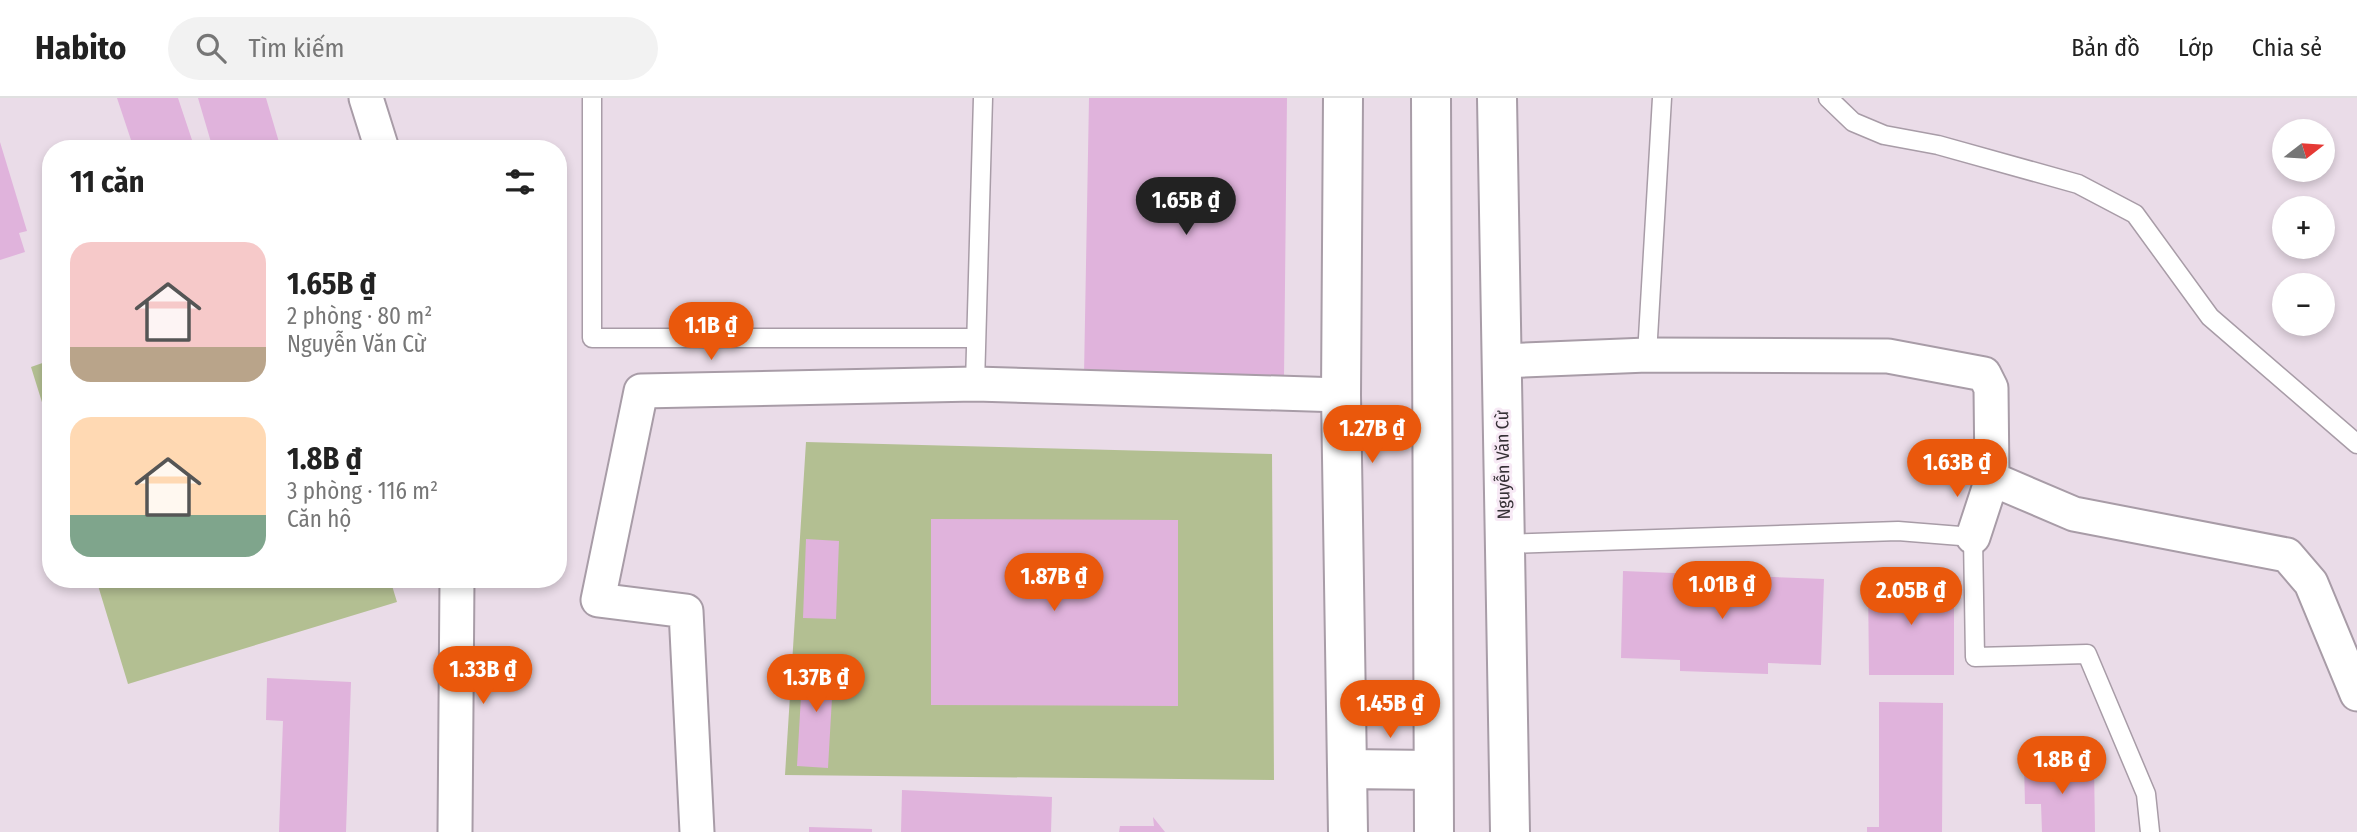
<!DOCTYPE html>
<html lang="vi">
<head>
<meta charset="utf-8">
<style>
  :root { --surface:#fff; --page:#f2f2f2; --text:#222; --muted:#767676; --line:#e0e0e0; --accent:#ea580c }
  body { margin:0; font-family:"Fira Sans Condensed",sans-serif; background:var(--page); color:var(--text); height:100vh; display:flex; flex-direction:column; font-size:26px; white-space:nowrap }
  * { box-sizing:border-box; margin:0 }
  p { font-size:23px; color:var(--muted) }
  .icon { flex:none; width:38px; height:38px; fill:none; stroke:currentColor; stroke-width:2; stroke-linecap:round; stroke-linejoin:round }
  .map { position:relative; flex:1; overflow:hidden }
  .sheet { position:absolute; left:42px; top:42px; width:525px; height:448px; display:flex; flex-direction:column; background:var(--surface); border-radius:28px; box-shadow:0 4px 10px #0003 }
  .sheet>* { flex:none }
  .needle { width:46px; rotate:73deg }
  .controls { position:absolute; left:2272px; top:21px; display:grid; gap:14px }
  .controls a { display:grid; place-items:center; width:63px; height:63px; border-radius:50%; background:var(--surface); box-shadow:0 4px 10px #0003; font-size:35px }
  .price { position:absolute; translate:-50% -60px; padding:0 16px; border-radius:24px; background:var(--accent); color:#fff; font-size:23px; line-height:46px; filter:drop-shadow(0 2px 4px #0008) }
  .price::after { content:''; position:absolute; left:50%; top:42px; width:21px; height:16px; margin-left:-10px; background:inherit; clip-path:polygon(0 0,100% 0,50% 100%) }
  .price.on { background:#222; color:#fff }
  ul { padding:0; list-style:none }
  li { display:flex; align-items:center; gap:21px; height:175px; padding:0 28px }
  li span { display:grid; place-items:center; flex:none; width:196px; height:140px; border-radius:21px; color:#555 }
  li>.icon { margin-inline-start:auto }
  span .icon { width:84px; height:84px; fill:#fffc; stroke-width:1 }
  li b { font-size:30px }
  h2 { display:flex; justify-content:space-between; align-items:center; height:84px; padding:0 28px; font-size:30px }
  header { display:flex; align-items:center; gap:42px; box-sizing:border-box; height:98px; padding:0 35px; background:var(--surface); border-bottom:2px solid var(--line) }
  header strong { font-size:33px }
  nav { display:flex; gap:38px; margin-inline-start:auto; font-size:24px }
  .search { width:490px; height:63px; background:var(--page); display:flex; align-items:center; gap:18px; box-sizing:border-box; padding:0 24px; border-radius:38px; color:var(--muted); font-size:26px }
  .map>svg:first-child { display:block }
  .green { fill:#b3bf92 }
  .building { fill:#e0b3dc }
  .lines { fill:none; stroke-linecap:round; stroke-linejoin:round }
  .service-casing { stroke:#a89ca7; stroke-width:21 }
  .minor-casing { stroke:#a89ca7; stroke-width:37 }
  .tertiary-casing { stroke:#a89ca7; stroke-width:42 }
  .primary-casing { stroke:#a89ca7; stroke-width:42 }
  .service { stroke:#fff; stroke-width:18 }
  .minor { stroke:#fff; stroke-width:33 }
  .tertiary { stroke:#fff; stroke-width:38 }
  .primary { stroke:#fff; stroke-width:38 }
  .labels { text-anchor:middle; stroke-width:6; stroke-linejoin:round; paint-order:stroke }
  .street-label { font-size:18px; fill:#353035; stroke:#f7e9f5 }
</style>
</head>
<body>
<header>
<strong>Habito</strong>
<div class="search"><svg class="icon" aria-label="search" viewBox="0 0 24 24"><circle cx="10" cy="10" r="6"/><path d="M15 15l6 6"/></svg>Tìm kiếm</div>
<nav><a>Bản đồ</a><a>Lớp</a><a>Chia sẻ</a></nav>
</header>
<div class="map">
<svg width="2357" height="734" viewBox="0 0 2357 734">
  <rect width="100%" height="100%" fill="#eadce8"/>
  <path class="green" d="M 51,262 L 51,333 L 31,269 Z
    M 806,344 L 1272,356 L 1274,682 L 785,677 Z
    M 96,481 L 390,481 L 397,504 L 128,586 Z"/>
  <path class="building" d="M 117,0 L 178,0 L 195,51 L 134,51 Z
    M 198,0 L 266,0 L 281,51 L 213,51 Z
    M 1089,0 L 1287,0 L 1284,280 L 1084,277 Z
    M 0,44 L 27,133 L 19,135 L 25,154 L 0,162 Z
    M 931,421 L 1178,422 L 1178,608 L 931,607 Z
    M 806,441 L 839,443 L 836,521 L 803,520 Z
    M 1623,473 L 1824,481 L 1821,567 L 1768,565 L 1768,576 L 1680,573 L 1680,562 L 1621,560 Z
    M 1868,482 L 1954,482 L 1954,577 L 1869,577 Z
    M 803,563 L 834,565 L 828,670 L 797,668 Z
    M 267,580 L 351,584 L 346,734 L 279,734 L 283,623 L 266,622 Z
    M 1879,604 L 1943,605 L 1942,734 L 1867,734 L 1867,729 L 1879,729 Z
    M 2024,666 L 2094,666 L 2095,734 L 2042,734 L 2041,706 L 2025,706 Z
    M 902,692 L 1052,699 L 1051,734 L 901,734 Z
    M 1153,719 L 1165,734 L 1119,734 L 1120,728 L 1154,728 Z
    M 809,729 L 872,731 L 872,734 L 809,734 Z"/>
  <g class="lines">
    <g class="service-casing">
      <path id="service" d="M 592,0 L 592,240 L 976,240
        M 1828,0 L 1853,24 L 1884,37 L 1938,47 L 2078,86 L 2135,116 L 2210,219 L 2357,346
        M 1647,257 L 1662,0
        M 975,286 L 983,0
        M 1505,446 L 1898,433 L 1973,439 L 1975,559 L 2087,556 L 2146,696 L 2150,734"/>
    </g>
    <g class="minor-casing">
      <path id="minor" d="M 366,0 L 382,51
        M 1501,263 L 1647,257 L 1888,258 L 1984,276 L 1991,290 L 1992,381 L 2074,416 L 2287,457 L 2311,485 L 2357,596
        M 1973,439 L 1992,381
        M 455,734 L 457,481
        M 697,734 L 686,513 L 598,502 L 641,293 L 975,286 L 1341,297"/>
    </g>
    <g class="tertiary-casing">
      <path id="tertiary" d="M 1343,0 L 1341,297 L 1348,734
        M 1347,671 L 1433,672"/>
    </g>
    <g class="primary-casing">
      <path id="primary" d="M 1431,0 L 1434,734
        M 1497,0 L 1510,734"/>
    </g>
    <use href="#service" class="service"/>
    <use href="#minor" class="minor"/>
    <use href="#tertiary" class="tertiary"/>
    <use href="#primary" class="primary"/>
  </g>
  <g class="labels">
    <g class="street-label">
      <text transform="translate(1503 367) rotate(-91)" y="6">Nguyễn Văn Cừ</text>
    </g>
  </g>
</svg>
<div class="controls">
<a><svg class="needle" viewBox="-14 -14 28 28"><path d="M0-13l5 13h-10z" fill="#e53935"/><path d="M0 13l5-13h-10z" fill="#767676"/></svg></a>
<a>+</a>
<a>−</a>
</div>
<b class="price on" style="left:1186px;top:139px">1.65B ₫</b>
<b class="price" style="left:711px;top:264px">1.1B ₫</b>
<b class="price" style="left:1372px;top:367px">1.27B ₫</b>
<b class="price" style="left:1957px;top:401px">1.63B ₫</b>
<b class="price" style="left:1054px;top:515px">1.87B ₫</b>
<b class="price" style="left:1722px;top:523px">1.01B ₫</b>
<b class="price" style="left:1911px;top:529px">2.05B ₫</b>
<b class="price" style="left:483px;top:608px">1.33B ₫</b>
<b class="price" style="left:816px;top:616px">1.37B ₫</b>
<b class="price" style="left:1390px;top:642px">1.45B ₫</b>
<b class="price" style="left:2062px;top:698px">1.8B ₫</b>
<section class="sheet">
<h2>11 căn<svg class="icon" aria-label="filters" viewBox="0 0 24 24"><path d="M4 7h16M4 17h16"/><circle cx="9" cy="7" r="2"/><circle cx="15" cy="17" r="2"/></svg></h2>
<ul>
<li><span style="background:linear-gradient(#f6c9c9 75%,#b9a48a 0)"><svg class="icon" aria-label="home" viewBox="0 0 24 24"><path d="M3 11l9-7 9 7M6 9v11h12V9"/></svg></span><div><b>1.65B ₫</b><p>2 phòng · 80 m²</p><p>Nguyễn Văn Cừ</p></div></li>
<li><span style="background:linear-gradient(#ffd9b3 70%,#7fa58c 0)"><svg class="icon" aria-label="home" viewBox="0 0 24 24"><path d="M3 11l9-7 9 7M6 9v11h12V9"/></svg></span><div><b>1.8B ₫</b><p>3 phòng · 116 m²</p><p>Căn hộ</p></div></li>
</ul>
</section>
</div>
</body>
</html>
